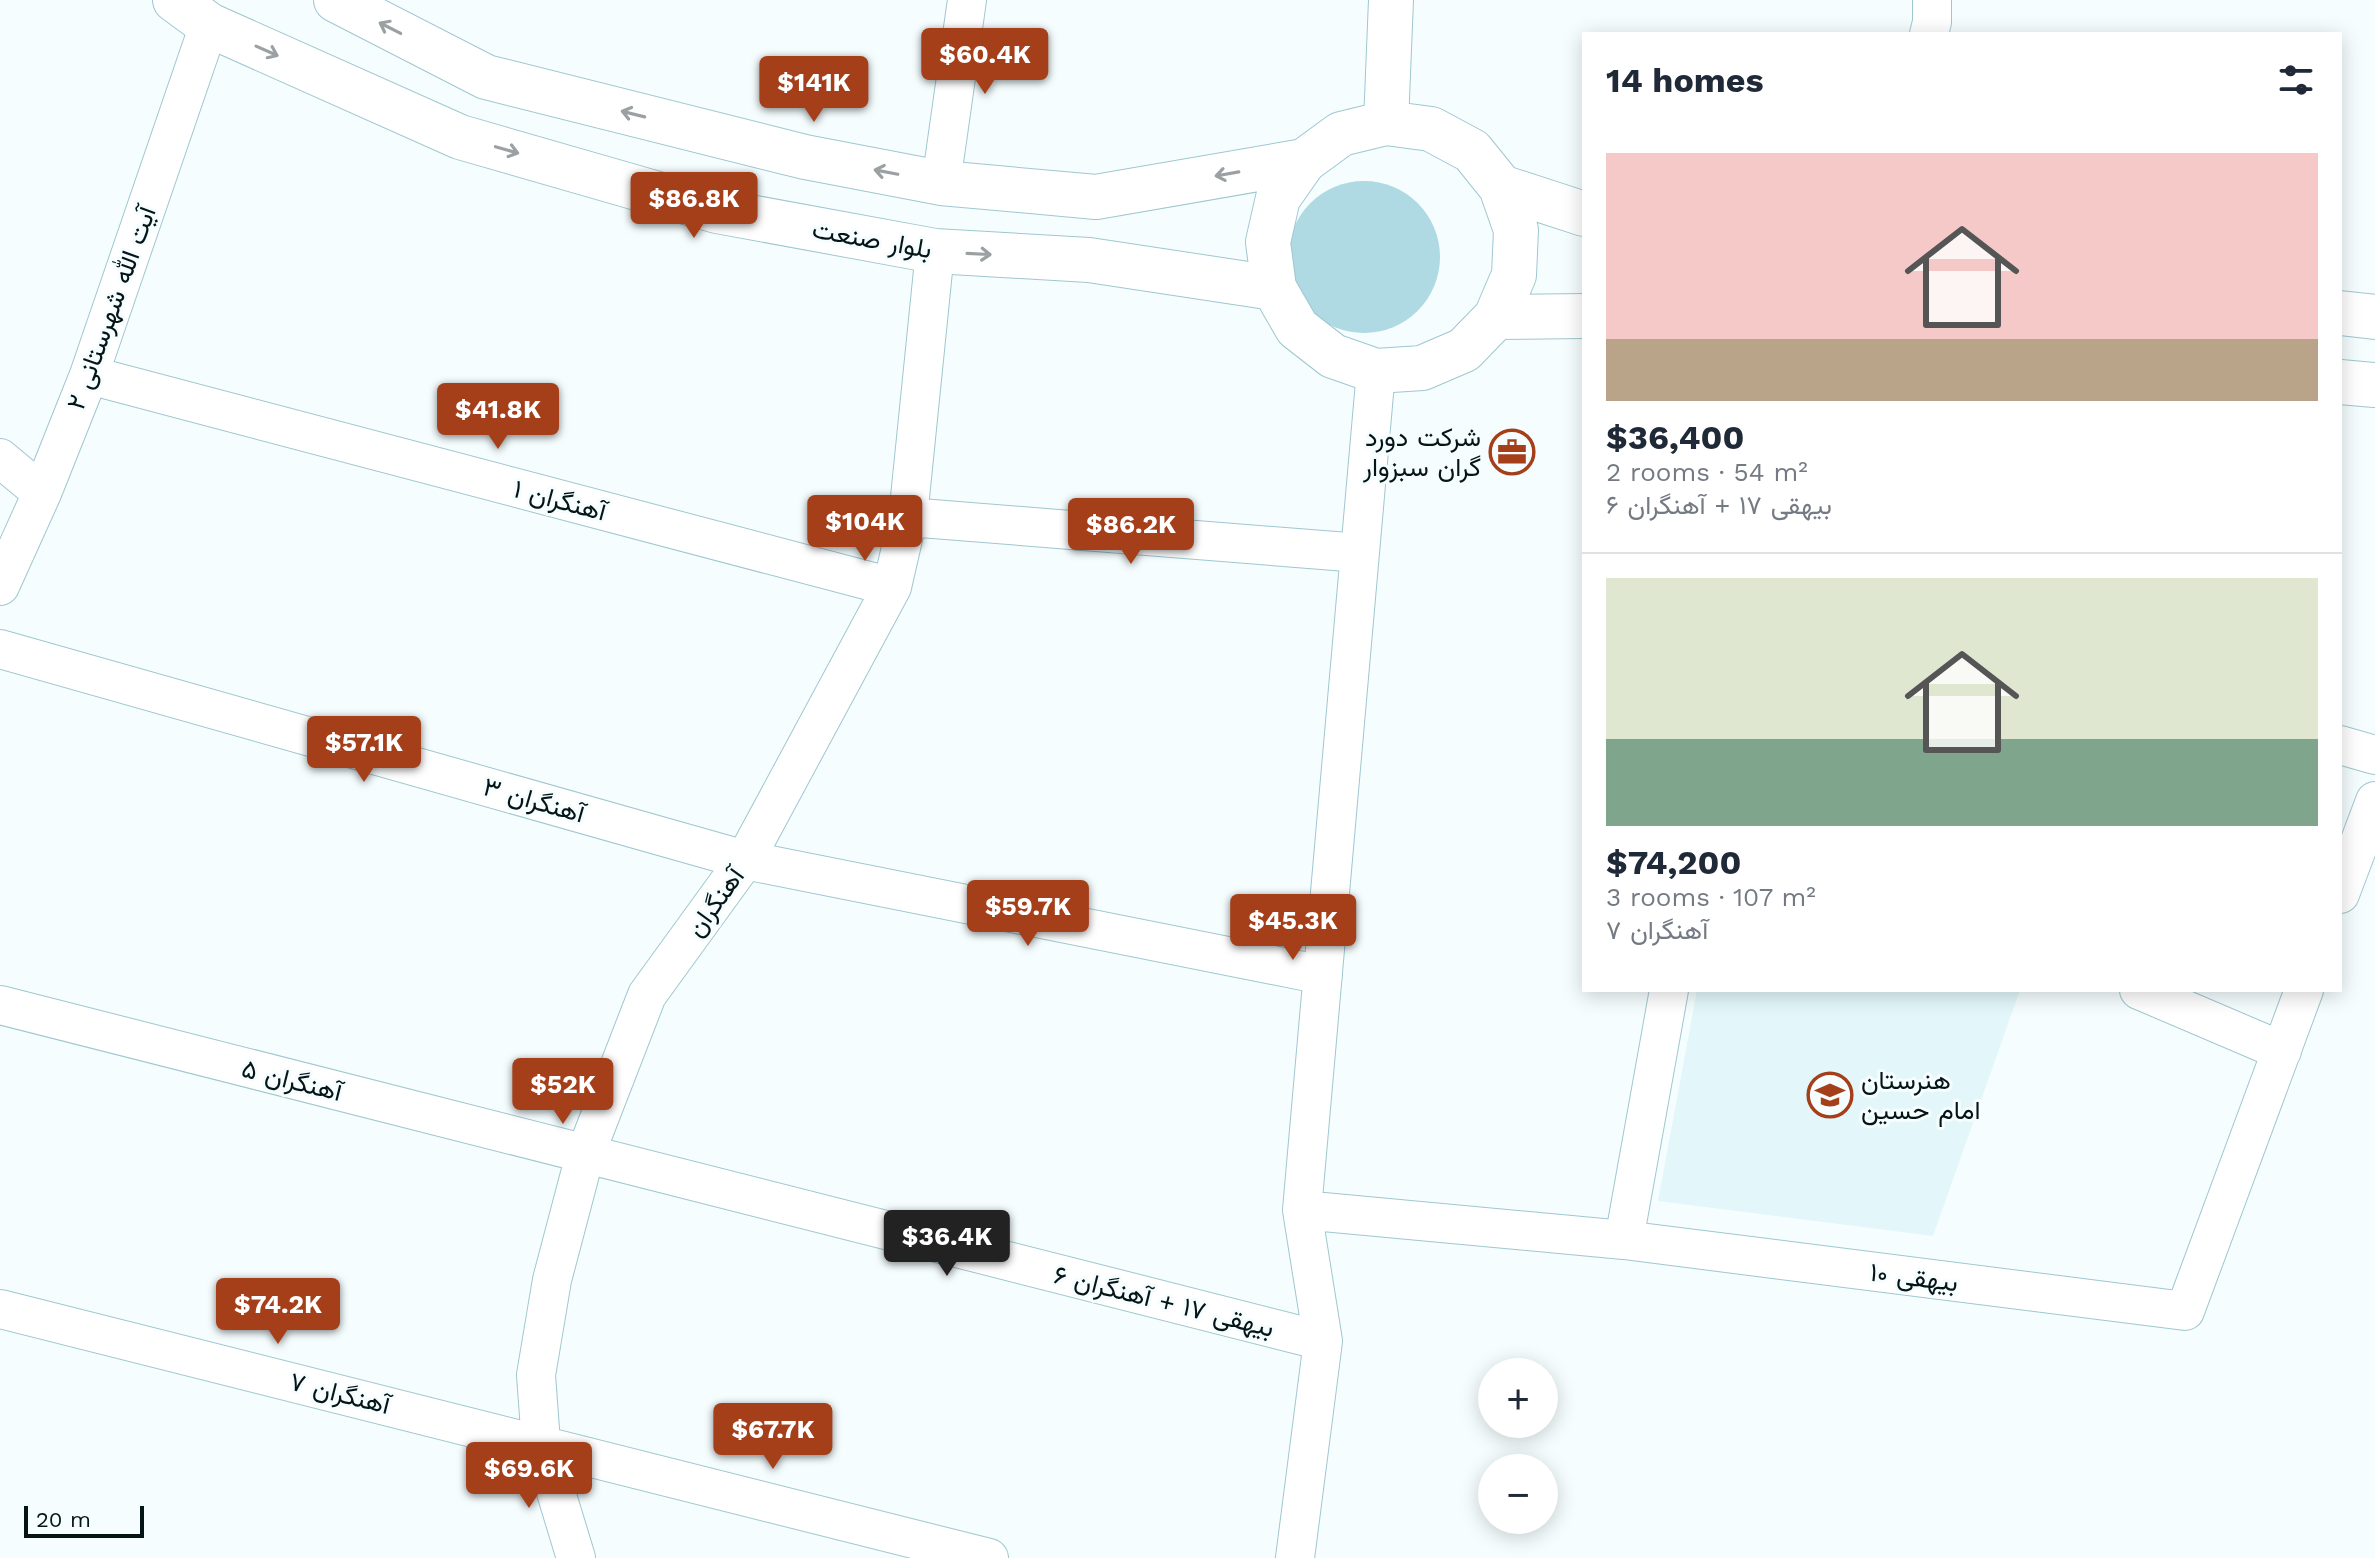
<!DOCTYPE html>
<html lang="en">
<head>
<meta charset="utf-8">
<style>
  :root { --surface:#fff; --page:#f6f6f7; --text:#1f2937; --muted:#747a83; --line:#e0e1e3; --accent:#a53f1a }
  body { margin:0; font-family:"Work Sans",Vazirmatn,sans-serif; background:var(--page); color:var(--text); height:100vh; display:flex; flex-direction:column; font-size:30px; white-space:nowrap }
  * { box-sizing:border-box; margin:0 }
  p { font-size:26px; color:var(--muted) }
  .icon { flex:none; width:44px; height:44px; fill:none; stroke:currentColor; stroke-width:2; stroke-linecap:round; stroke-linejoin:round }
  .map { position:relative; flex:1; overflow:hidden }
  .details { position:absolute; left:1582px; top:32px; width:760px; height:960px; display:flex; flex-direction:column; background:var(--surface); border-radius:0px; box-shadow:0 4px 20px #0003 }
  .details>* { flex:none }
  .buttons { position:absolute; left:1478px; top:1358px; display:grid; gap:16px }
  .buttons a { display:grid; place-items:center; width:80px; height:80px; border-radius:50%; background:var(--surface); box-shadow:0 4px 20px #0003; font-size:40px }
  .scale { position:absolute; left:24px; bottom:20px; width:120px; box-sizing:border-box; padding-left:8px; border:4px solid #051417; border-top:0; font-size:22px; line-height:28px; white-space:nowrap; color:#051417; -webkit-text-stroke:6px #f5fdfe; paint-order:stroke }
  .price { position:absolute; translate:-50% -68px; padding:0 18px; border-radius:8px; background:var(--accent); color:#fff; font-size:26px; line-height:52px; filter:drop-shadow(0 2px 4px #0008) }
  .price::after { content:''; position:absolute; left:50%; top:48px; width:24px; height:18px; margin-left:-12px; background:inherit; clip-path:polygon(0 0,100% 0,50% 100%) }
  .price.active { background:#222; color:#fff }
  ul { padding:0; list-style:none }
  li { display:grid; align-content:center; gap:16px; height:424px; padding:0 24px }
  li+li { border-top:2px solid var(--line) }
  li span { display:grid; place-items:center; height:248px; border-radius:0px; color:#555 }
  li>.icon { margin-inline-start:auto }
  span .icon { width:144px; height:144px; fill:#fffc; stroke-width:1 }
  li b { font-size:34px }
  h2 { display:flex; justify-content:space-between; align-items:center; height:96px; padding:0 24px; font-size:34px }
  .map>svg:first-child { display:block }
  .built { fill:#e3f7fb }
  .green { fill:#afdae3 }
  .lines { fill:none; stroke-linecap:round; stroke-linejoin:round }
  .minor-casing { stroke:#9fc7d0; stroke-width:40 }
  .secondary-casing { stroke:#9fc7d0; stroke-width:46 }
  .minor { stroke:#fff; stroke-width:38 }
  .secondary { stroke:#fff; stroke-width:44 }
  .oneway { stroke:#9ba1a2 }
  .labels { text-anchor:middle; stroke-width:6; stroke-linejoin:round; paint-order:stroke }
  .street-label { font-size:26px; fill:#051417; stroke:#f5fdfe }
  .poi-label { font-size:26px; fill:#051417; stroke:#f5fdfe; text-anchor:end }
</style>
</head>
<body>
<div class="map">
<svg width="2375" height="1558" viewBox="0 0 2375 1558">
  <rect width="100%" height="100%" fill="#f5fdfe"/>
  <path class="built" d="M 1697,990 L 2020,990 L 1933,1236 L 1658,1201 Z"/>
  <path class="green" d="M1288 257a76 76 0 1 1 152 0a76 76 0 1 1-152 0Z"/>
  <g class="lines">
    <g class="minor-casing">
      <path id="minor" d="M 1929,34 L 1932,22 L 1932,0
        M 941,183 L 967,0
        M 89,375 L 892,587
        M 0,458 L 42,493
        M 908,517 L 1360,553
        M 0,586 L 42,493 L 89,375 L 209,25
        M 0,649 L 745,860 L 1323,975
        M 2340,745 L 2375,755
        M 2340,894 L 2375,801
        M 2139,990 L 2282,1051
        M 0,1005 L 1323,1341
        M 1302,1210 L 1624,1240 L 2185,1311 L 2304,990
        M 1624,1240 L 1669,990
        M 0,1309 L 989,1558
        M 576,1558 L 541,1443 L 536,1375 L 552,1280 L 585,1155 L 647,995 L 745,860 L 892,587 L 908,517 L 935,251
        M 1295,1558 L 1323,1341 L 1302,1210 L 1376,371"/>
    </g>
    <g class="secondary-casing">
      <path id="secondary" d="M 175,0 L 209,25 L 460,137 L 717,211 L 935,251 L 1089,260 L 1274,288
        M 336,0 L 486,77 L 805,157 L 941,183 L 1096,197 L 1304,161 L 1341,134 L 1386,123 L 1431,129 L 1472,151 L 1501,187 L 1516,230 L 1514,275 L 1496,317 L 1464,350 L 1422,368 L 1376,371 L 1333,356 L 1297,328 L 1274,288 L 1268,242 L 1278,198 L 1304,161
        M 1386,123 L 1391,0
        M 1501,187 L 1584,214
        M 2340,313 L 2375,317
        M 1496,317 L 1584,316
        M 2340,382 L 2375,385"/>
    </g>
    <use href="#minor" class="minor"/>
    <use href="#secondary" class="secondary"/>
  </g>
  <defs><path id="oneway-shaft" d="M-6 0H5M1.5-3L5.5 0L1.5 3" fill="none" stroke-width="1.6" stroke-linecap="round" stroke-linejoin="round" transform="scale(2)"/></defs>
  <g class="oneway">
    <use href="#oneway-shaft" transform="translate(390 28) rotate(-153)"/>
    <use href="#oneway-shaft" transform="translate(267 51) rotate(24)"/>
    <use href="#oneway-shaft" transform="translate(633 114) rotate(-166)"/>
    <use href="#oneway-shaft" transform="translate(507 150) rotate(16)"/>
    <use href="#oneway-shaft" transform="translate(886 172) rotate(-169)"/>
    <use href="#oneway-shaft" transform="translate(1227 174) rotate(170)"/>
    <use href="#oneway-shaft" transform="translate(979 254) rotate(3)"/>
  </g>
  <defs>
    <g id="office-ring" transform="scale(2.3)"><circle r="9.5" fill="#f5fdfe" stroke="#a53f1a" stroke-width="1.5"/><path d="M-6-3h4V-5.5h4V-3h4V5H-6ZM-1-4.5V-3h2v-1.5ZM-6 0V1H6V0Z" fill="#a53f1a"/></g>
    <g id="school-ring" transform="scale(2.3)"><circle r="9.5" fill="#f5fdfe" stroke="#a53f1a" stroke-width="1.5"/><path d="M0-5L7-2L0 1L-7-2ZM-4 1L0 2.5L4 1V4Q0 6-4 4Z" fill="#a53f1a"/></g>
  </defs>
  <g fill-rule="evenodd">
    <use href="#office-ring" x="1512" y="452"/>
    <use href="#school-ring" x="1830" y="1095"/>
  </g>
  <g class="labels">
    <g class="street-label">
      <text transform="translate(872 239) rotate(10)" y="9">بلوار صنعت</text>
      <text transform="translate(111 308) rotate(-70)" y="9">آیت الله شهرستانی ۲</text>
      <text transform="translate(560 500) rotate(15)" y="9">آهنگران ۱</text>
      <text transform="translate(534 800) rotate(16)" y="9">آهنگران ۳</text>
      <text transform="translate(715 902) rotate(-54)" y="9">آهنگران</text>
      <text transform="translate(292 1080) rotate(14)" y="9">آهنگران ۵</text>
      <text transform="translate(1914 1277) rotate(7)" y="9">بیهقی ۱۰</text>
      <text transform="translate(1164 1301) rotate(14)" y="9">بیهقی ۱۷ + آهنگران ۶</text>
      <text transform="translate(340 1393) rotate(14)" y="9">آهنگران ۷</text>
    </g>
    <g class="poi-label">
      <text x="1481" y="446">شرکت دورد<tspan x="1481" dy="30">گران سبزوار</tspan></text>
      <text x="1861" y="1089" text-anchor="start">هنرستان<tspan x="1861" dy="30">امام حسین</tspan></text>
    </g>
  </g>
</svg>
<div class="buttons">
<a>+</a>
<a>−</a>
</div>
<div class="scale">20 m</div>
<b class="price" style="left:985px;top:96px">$60.4K</b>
<b class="price" style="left:814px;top:124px">$141K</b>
<b class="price" style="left:694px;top:240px">$86.8K</b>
<b class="price" style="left:498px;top:451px">$41.8K</b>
<b class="price" style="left:865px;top:563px">$104K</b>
<b class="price" style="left:1131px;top:566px">$86.2K</b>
<b class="price" style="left:364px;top:784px">$57.1K</b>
<b class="price" style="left:1028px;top:948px">$59.7K</b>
<b class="price" style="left:1293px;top:962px">$45.3K</b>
<b class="price" style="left:563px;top:1126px">$52K</b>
<b class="price active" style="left:947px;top:1278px">$36.4K</b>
<b class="price" style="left:278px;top:1346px">$74.2K</b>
<b class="price" style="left:773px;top:1471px">$67.7K</b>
<b class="price" style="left:529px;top:1510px">$69.6K</b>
<section class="details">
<h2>14 homes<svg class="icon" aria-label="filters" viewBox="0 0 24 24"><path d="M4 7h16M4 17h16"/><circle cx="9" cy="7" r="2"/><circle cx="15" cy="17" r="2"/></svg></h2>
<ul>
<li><span style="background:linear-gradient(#f6c9c9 75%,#b9a48a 0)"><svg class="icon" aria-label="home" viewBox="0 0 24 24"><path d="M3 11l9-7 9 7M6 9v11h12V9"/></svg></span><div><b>$36,400</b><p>2 rooms · 54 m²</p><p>بیهقی ۱۷ + آهنگران ۶</p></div></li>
<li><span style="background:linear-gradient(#dfe7d0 65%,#7fa58c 0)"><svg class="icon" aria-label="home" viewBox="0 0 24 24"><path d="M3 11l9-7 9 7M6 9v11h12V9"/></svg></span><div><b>$74,200</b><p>3 rooms · 107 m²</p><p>آهنگران ۷</p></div></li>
</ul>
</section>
</div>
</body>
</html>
